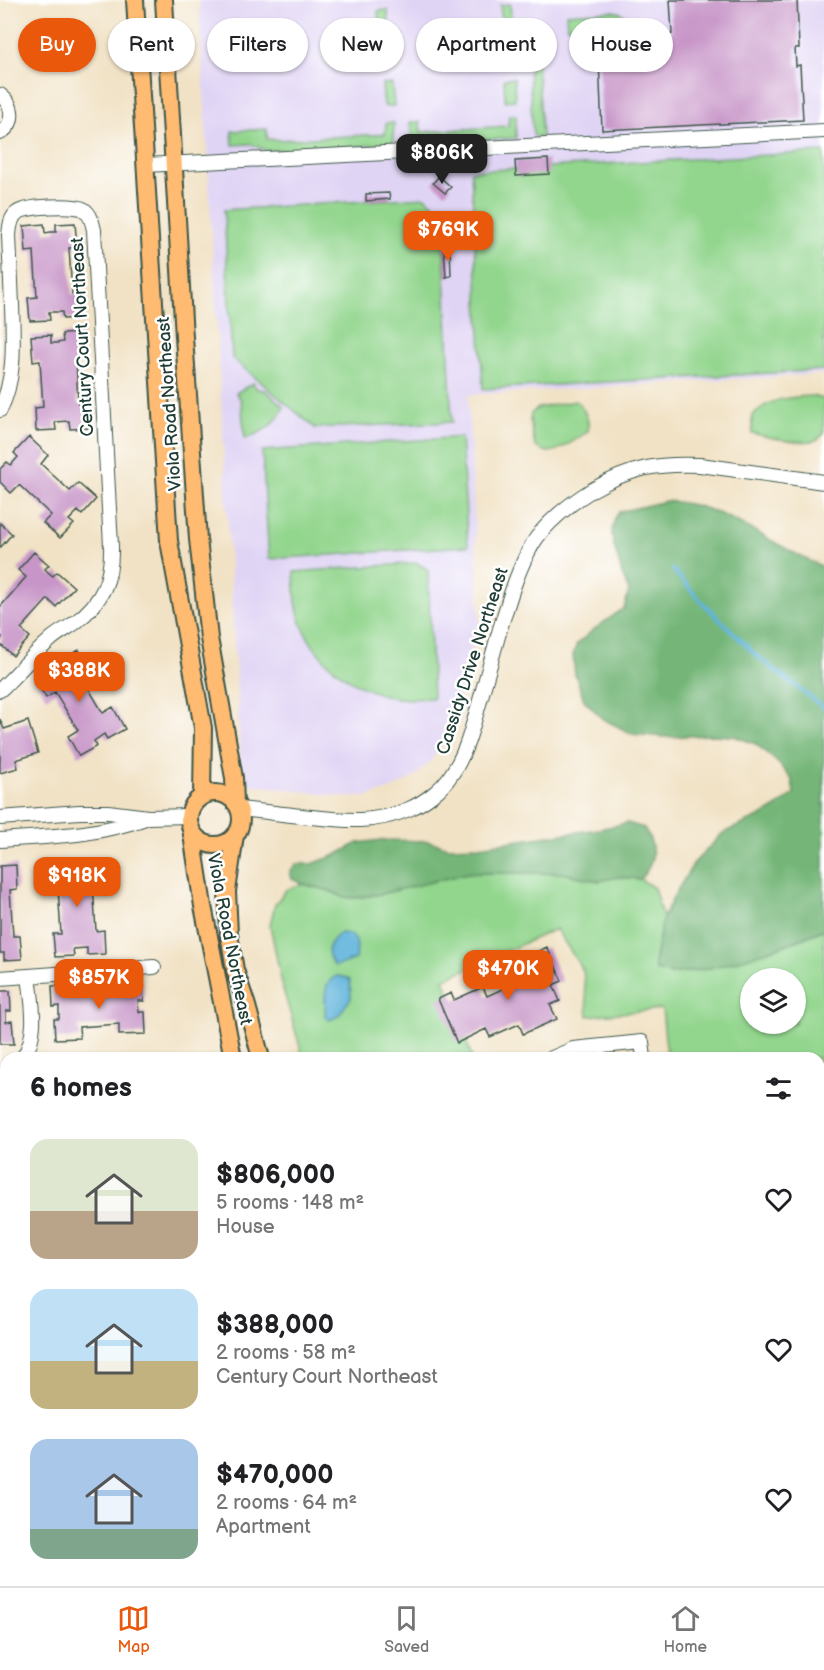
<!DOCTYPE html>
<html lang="en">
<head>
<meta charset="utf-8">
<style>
  :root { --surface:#fff; --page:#f6f6f6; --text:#202124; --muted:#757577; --line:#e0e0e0; --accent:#ea580c }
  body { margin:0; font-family:"Balsamiq Sans",sans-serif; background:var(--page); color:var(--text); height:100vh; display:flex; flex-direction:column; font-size:22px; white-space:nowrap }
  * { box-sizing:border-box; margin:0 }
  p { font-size:20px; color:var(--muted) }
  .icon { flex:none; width:33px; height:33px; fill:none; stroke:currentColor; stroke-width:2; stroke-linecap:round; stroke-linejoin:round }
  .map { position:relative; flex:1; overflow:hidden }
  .side { position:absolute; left:0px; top:1052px; width:825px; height:536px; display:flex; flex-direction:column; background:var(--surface); border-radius:18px 18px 0 0; box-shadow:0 2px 4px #0004 }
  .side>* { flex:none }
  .banner { position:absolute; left:18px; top:18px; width:789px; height:54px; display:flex; gap:12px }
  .tools { position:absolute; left:740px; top:968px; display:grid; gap:12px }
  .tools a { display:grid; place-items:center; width:66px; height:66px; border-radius:50%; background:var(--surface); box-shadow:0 2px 4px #0004; font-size:30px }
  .price { position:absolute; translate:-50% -51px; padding:0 14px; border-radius:12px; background:var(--accent); color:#fff; font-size:20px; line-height:39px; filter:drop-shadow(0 2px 3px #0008) }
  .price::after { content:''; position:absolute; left:50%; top:36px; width:18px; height:14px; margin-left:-9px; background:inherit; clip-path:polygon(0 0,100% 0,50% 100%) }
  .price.selected { background:#222; color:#fff }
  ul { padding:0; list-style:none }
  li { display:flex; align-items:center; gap:18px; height:150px; padding:0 30px }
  li span { display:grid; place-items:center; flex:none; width:168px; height:120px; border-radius:18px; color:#555 }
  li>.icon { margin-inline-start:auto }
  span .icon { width:72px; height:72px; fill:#fffc; stroke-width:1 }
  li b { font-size:26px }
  h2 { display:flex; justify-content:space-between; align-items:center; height:72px; padding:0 30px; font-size:26px }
  .tag { padding:0 21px; border-radius:27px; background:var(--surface); box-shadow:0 2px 4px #0004; font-size:21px; line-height:54px }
  .tag.selected { background:var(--accent); color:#fff }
  .dock { display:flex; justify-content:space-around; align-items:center; height:84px; border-top:2px solid var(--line); background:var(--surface); font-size:16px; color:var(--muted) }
  .dock a { display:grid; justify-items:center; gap:3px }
  .dock .selected { color:var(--accent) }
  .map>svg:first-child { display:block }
  .built { fill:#e0d4f4 }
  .green { fill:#92d58d; stroke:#588960; stroke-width:1.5; fill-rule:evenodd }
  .forest { fill:#75b678; stroke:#4a7a56; stroke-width:1.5 }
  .water { fill:#60b4dc; stroke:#407888; stroke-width:1.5 }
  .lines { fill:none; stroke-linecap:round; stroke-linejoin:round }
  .stream { stroke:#60b4dc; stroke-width:4 }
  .building { fill:#c795c7 }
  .minor-casing { stroke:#3e564a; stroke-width:16 }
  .major-casing { stroke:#3e564a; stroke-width:20 }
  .minor { stroke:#fff; stroke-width:14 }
  .major { stroke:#ffbb71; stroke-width:16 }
  .labels { text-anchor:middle; stroke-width:5; stroke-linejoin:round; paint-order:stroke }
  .street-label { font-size:18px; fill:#1f3d34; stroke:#fff }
</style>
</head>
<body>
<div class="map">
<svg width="824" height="1586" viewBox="0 0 824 1586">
  <rect width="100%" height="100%" fill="#fff"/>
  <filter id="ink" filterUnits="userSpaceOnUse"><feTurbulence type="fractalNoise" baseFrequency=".0167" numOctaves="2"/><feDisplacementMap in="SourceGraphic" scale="12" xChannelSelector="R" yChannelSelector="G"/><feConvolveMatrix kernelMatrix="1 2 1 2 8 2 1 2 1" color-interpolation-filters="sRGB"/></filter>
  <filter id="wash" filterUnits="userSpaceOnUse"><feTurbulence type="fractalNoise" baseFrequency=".008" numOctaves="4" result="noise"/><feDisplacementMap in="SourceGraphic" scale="24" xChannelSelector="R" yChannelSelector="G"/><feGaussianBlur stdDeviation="1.35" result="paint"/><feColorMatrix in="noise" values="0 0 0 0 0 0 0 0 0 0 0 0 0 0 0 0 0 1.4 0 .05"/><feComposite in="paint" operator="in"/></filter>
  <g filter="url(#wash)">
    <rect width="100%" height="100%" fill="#f1e2c5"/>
    <path class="built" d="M 199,0 L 824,0 L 824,374 L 468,395 L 480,621 L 444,742 L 430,762 L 414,777 L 392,789 L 366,797 L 344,797 L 242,783 Z
      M 819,1208 L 824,1208 L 824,1462 L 819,1463 Z"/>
    <path class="green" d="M 510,4 L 512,26 L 502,27 L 500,5 Z
      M 388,10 L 389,32 L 379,33 L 378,11 Z
      M 614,11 L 619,12 L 625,16 L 625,23 L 567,27 L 566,14 Z
      M 527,38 L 536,40 L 542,137 L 536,137 L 533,135 Z
      M 514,78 L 515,100 L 505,101 L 504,79 Z
      M 382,84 L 392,84 L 394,106 L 384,106 Z
      M 509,115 L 516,115 L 516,138 L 414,144 L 411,139 L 410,122 L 420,122 L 421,132 L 508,126 Z
      M 386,123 L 394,123 L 393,144 L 268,151 L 250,144 L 233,145 L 232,131 L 267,129 L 267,139 L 277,140 L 385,134 Z
      M 824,152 L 824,370 L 483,389 L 471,171 Z
      M 425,197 L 442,212 L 452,422 L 315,428 L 232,358 L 224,210 Z
      M 253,383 L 257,389 L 265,390 L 284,407 C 277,424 262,433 245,439 L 241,400 L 236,393 Z
      M 812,396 L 824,399 L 824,434 C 821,436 819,439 816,440 C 802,445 766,437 752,433 L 752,416 C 768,398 790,397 812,396 Z
      M 576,401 C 584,407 590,421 588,431 C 580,437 560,451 549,452 C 544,452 539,449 535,446 L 530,421 L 531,414 L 538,408 Z
      M 461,437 L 468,546 L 269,559 L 262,451 Z
      M 417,563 L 428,570 L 433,698 C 419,699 405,700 391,697 C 354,688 318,664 303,627 C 295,610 295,590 294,572 Z
      M 468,873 L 562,873 L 599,881 L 618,877 L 640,879 L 654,888 L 663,918 L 656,969 L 671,974 L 723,964 L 797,941 L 824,929 L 824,1162 L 819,1163 L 819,1058 L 667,1057 L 662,1009 L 588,1016 L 583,970 L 556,929 L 444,979 L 472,1057 L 303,1057 L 283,989 L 270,925 L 275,904 L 286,890 L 303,884 L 330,891 L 343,897 L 355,898 L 381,894 ZM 750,978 L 795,978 L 795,1023 L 750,1023 Z
      M 6,1306 L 6,1581 L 351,1581 L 353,1586 L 0,1586 L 0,1312 Z"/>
    <path class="forest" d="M 666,501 C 724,503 771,546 824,567 L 824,929 C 793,943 686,984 656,970 L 654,963 L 663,918 L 675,894 L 694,863 L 723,833 L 761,816 L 775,808 L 794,794 L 792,780 L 779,764 L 756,744 L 734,736 L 712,735 L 666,737 L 632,734 L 603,719 L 584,700 L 575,674 L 573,655 L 577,644 L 593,630 L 624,608 L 629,591 L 622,574 L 613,542 L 612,531 L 615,518 L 619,512 Z
      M 627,823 L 644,828 C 656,846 656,863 640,879 L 618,877 L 599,881 L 562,873 L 468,873 L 381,894 L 355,898 L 343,897 L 330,891 L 303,884 L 292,879 L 290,873 L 296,864 L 312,864 L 336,855 L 358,843 L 381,840 L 428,841 L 449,847 L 479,846 L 599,829 Z"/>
    <path class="water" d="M 340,933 C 358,933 359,945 355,959 L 346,963 L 335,966 C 323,952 328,944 340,933 Z
      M 337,976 L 344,977 L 350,980 L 351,998 L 338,1016 L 330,1020 L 325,1016 C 326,1002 321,982 337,976 Z"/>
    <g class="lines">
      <path class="stream" d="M 673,570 L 701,601 L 759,658 L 824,708"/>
    </g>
    <g id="blocks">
      <path class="building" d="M 670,0 L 797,0 L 799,48 L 795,48 L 796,66 L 800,65 L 803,120 L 602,130 L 599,60 L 657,57 L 663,40 L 668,36 L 672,34 Z
        M 548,159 L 549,174 L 516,176 L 515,161 Z
        M 439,176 L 451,187 L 445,193 L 433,183 Z
        M 389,193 L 390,199 L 366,201 L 366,194 Z
        M 75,223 L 77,247 L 69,248 L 72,294 L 80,294 L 81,318 L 63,319 L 62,312 L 49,312 L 50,320 L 30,321 L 28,298 L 37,297 L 34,251 L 26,252 L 24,226 L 44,224 L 45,233 L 51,232 L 56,232 L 56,224 Z
        M 450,247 L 451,276 L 446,277 L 444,248 Z
        M 82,333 L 83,357 L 76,358 L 78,404 L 86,404 L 88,428 L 70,429 L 69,421 L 55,422 L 56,430 L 36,431 L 35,408 L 43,407 L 40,361 L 33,362 L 31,336 L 51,335 L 51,343 L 57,343 L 63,342 L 62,334 Z
        M 29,437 L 48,455 L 41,464 L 70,491 L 78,483 L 96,499 L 82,515 L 78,511 L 69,520 L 74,524 L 60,538 L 43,523 L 51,515 L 19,485 L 11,493 L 0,482 L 0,469 L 7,462 L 11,465 L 18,457 L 14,453 Z
        M 0,523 L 12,534 L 0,548 Z
        M 34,552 L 49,565 L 45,569 L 49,573 L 53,576 L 57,572 L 74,587 L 56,607 L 48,599 L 21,629 L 30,637 L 13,656 L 0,644 L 2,637 L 0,636 L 0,607 L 26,577 L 18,570 Z
        M 79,650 L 92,673 L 83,679 L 103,713 L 113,707 L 125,729 L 107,739 L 104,734 L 94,741 L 97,746 L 79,756 L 68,736 L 78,730 L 55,692 L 46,698 L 34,677 L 50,667 L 53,671 L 63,666 L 60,661 Z
        M 0,719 L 4,729 L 28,721 L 38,753 L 16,760 L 18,768 L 0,773 Z
        M 99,860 L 101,884 L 93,884 L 96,931 L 104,930 L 105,954 L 87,955 L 87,948 L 73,949 L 74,956 L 55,957 L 53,934 L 61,934 L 58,888 L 50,888 L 49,863 L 68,861 L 69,870 L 81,869 L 81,861 Z
        M 16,865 L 17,889 L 10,890 L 13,936 L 20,936 L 22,959 L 4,960 L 4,953 L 0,953 L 0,866 Z
        M 547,947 L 562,981 L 553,985 L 560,1001 L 550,1005 L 557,1019 L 523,1034 L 519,1024 L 490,1037 L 486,1029 L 457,1043 L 438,999 L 451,993 L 454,1000 L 483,987 L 487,996 L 520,981 L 512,963 Z
        M 142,981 L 144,1001 L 138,1001 L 139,1012 L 145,1012 L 146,1034 L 119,1035 L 119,1024 L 79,1027 L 80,1038 L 55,1039 L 54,1019 L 59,1019 L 59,1006 L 53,1007 L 52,986 L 74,985 L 75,996 L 119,994 L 118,982 Z
        M 0,991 L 10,991 L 11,1011 L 6,1011 L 6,1022 L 12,1021 L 14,1044 L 0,1044 Z
        M 0,1144 L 6,1160 L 0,1162 Z
        M 821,1545 L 824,1551 L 824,1580 L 812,1586 L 810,1581 L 819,1581 L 819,1547 Z
        M 484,1581 L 525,1581 L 527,1586 L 486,1586 Z
        M 588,1581 L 620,1581 L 620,1586 L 589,1586 Z"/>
    </g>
  </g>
  <g filter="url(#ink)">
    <use href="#blocks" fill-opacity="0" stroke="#3e564a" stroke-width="1.5"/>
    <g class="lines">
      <g class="minor-casing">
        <path id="minor" d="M 0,95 C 14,105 16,123 0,133
          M 145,165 L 824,131
          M 0,410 C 16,378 13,340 12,305 C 11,282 10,258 9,235 C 10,227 10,218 17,213 C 25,206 74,204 83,209 C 91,214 92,222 94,230 L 111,546 C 112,579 103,601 76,622 C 67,629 57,633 49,641 C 32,656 17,674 0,690
          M 239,809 C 260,811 281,814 302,816 C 341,820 372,825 409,809 C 425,802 442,789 451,775 C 466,754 472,728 479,704 C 486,679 493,654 500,629 C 509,600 517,571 532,545 C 544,524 572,502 592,490 C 630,468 657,463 700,465 L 824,482
          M 0,818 L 79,812 L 108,812 L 148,817 L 189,816
          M 0,840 C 52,836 96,836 146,818
          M 0,978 L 154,967
          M 23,1058 C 39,1034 32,1003 29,976
          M 552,1058 L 573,1049 L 642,1042 L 644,1058
          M 6,1082 C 0,1093 3,1102 6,1114
          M 0,1186 L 6,1183
          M 819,1197 L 824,1197
          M 556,1581 L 557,1586"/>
      </g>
      <g class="major-casing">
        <path id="major" d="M 135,0 L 169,541 L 203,728 L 202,796
          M 164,0 L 184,337 L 198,539 L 209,638 L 234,778 L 235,802
          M189 819a26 26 0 1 1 52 0a26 26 0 1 1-52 0Z
          M 191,828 L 203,906 L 233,1058
          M 235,835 L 227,891 L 229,934 L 235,970 L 247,1006 L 261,1058
          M 401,1581 L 403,1586
          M 431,1581 L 433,1586"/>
      </g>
      <use href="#minor" class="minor"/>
      <use href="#major" class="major"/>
    </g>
  </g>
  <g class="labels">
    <g class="street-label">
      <text transform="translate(82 337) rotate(-93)" y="6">Century Court Northeast</text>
      <text transform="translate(169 404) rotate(-94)" y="6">Viola Road Northeast</text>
      <text transform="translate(472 661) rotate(-72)" y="6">Cassidy Drive Northeast</text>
      <text transform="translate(230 939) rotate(79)" y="6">Viola Road Northeast</text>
    </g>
  </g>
</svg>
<div class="tools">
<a><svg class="icon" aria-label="layers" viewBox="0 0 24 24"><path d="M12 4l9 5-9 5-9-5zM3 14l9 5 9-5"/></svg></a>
</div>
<b class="price selected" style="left:442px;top:185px">$806K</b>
<b class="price" style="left:448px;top:262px">$769K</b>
<b class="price" style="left:79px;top:703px">$388K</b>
<b class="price" style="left:77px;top:908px">$918K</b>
<b class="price" style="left:508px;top:1001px">$470K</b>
<b class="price" style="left:99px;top:1010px">$857K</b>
<div class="banner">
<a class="tag selected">Buy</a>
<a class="tag">Rent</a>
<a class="tag">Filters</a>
<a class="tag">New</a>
<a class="tag">Apartment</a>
<a class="tag">House</a>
</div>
<section class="side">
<h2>6 homes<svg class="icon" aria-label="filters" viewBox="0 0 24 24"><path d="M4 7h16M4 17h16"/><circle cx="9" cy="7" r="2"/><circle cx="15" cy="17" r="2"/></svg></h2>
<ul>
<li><span style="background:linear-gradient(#dfe7d0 60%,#b9a48a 0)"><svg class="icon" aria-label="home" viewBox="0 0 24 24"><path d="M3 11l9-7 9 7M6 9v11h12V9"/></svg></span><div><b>$806,000</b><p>5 rooms · 148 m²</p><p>House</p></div><svg class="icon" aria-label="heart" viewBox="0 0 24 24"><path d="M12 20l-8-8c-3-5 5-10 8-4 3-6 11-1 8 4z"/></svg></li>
<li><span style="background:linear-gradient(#bfe0f5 60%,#c2b280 0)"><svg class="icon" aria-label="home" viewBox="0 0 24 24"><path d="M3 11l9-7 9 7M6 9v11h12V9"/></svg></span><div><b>$388,000</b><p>2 rooms · 58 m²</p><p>Century Court Northeast</p></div><svg class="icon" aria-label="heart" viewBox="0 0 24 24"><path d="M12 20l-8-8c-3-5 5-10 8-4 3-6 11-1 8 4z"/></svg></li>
<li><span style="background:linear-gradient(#a9c7e8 75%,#7fa58c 0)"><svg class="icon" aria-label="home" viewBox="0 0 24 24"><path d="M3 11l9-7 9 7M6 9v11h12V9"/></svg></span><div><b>$470,000</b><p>2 rooms · 64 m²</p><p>Apartment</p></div><svg class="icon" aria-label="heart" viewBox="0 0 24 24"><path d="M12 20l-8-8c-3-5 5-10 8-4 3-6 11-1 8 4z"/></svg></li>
</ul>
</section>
</div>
<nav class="dock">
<a class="selected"><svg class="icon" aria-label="map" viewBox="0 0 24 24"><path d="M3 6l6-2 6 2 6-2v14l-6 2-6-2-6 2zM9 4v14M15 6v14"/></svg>Map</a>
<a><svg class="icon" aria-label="saved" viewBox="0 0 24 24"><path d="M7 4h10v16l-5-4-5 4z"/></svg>Saved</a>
<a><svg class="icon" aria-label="home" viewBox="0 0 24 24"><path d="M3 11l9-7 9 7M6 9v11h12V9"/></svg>Home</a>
</nav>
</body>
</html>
